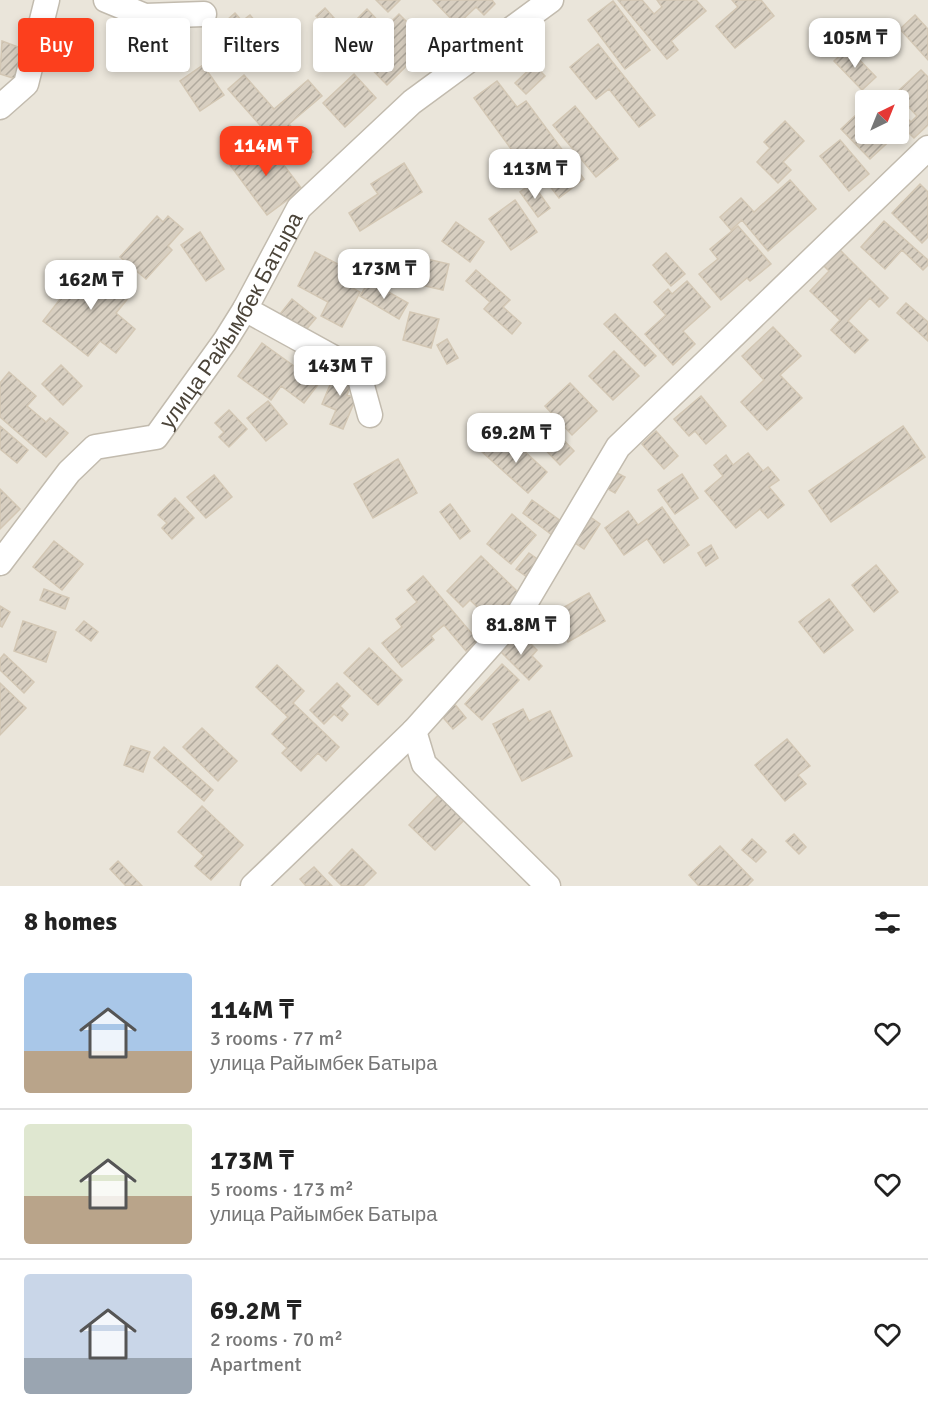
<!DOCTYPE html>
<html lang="en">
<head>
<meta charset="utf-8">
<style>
  :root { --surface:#fff; --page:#f2f2f2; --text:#222; --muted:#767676; --line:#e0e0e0; --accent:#fc3f1d }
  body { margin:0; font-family:Signika,sans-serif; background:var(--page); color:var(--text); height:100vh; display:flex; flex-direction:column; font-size:22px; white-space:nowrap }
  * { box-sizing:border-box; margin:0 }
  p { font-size:20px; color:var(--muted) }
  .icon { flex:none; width:33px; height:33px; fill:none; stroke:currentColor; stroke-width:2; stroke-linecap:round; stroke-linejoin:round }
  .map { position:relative; height:886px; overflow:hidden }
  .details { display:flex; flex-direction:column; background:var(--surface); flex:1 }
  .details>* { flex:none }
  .guide { position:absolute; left:18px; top:18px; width:600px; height:54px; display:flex; gap:12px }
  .needle { width:39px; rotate:43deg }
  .tools { position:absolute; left:855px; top:90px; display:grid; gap:12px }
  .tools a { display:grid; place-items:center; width:54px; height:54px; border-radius:6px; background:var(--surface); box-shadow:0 3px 9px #0003; font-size:30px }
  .price { position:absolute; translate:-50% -51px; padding:0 14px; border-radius:12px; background:#fff; color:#222; font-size:20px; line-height:39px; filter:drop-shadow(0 2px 3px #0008) }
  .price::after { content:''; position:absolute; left:50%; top:36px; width:18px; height:14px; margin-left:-9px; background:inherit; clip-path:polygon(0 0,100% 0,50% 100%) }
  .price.current { background:var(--accent); color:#fff }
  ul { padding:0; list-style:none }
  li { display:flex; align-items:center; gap:18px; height:150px; padding:0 24px }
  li+li { border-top:2px solid var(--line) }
  li span { display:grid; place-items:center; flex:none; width:168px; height:120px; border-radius:6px; color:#555 }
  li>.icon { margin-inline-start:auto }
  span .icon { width:72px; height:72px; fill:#fffc; stroke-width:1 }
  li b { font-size:26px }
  h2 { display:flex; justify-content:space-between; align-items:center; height:72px; padding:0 24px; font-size:26px }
  .chip { padding:0 21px; border-radius:6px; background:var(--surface); box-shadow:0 3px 9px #0003; font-size:21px; line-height:54px }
  .chip.current { background:var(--accent); color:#fff }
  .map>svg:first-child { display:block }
  .residential { fill:#eae5da; fill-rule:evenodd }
  .building { fill:url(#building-hatch); stroke:#d3c7b4; stroke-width:1.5 }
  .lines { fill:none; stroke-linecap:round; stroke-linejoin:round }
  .minor-casing { stroke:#c2bbae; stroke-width:27 }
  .minor { stroke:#fff; stroke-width:24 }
  .labels { text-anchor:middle; stroke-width:4.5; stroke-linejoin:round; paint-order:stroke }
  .street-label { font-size:22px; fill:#4b4439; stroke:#fff }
</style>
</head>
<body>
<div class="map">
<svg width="928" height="886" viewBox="0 0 928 886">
  <defs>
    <pattern id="building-hatch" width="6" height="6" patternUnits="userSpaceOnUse" patternTransform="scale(1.5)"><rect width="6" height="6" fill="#d8cfc1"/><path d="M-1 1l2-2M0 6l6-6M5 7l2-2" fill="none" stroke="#b1aa9e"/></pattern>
  </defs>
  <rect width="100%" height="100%" fill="#f6f3ec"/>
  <path class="residential" d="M 0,0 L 928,0 L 928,886 L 0,886 ZM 866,100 L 898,100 L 898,134 L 866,134 Z"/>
  <path class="building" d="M 376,0 L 400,0 L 388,12 Z
    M 433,0 L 492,0 L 495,4 L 484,15 L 476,7 L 457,25 Z
    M 618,0 L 642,0 L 654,14 L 662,7 L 657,0 L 696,0 L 706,11 L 671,41 L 678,50 L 667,59 Z
    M 732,0 L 761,0 L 774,16 L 735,48 L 716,26 L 738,7 Z
    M 613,1 L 650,50 L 625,69 L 588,20 Z
    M 325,8 L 352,38 L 343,46 L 316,16 Z
    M 367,9 L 385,28 L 399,14 L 429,44 L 387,85 L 350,47 L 365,32 L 355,21 Z
    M 235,13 L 242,21 L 250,15 L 273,42 L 241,69 L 211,34 Z
    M 915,15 L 928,29 L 928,60 L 900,29 Z
    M 2,41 L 26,50 L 16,79 L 0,74 Z
    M 598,44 L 655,115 L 639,127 L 609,89 L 596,99 L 570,67 Z
    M 848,48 L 876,77 L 862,90 L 834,61 Z
    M 203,65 L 224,95 L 200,111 L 180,81 Z
    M 534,65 L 545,76 L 526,94 L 515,83 Z
    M 921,70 L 928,77 L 928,125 L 914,138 L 903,127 L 898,132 L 898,109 L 911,122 L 917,116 L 896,93 Z
    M 354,74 L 376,98 L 345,127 L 323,103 Z
    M 244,75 L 274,109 L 308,80 L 322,96 L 289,124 L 313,152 L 302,162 L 279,135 L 273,140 L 228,89 Z
    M 497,81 L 517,107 L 526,101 L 584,179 L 559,198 L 529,159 L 522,164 L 474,98 Z
    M 575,106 L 618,159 L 596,177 L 553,125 Z
    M 858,113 L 864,120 L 866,119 L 866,134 L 897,134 L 870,159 L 841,129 Z
    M 785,121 L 804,141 L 783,162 L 791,170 L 778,183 L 757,162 L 770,148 L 764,142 Z
    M 264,139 L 302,189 L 267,215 L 230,165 Z
    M 840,140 L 869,174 L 849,191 L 820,156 Z
    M 404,163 L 422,192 L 360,231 L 349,213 L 378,194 L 371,184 Z
    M 790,180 L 816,209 L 768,251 L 742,220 L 731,230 L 720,217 L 741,198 L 754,212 Z
    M 532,183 L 550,208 L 538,217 L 520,192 Z
    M 920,184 L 928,192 L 928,237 L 922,243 L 892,213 Z
    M 515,200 L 537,232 L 511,250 L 489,219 Z
    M 157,216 L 163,222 L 168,216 L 183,229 L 168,246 L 172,250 L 146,279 L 120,257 Z
    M 884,221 L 928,260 L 928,265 L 923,270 L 902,250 L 885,269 L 861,247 Z
    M 456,222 L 484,242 L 470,262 L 442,241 Z
    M 738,226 L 771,264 L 750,281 L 747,278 L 721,300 L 699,274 L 718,259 L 710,249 Z
    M 200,232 L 224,269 L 206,281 L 181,245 Z
    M 838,248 L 888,298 L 879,307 L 870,298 L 848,321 L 868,340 L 855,353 L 831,330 L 840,320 L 810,291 L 829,271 L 822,264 Z
    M 315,252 L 349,270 L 343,283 L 360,292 L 342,327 L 321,316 L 328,302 L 298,286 Z
    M 666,253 L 685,274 L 671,286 L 653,265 Z
    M 418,257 L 449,264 L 443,290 L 412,283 Z
    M 69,264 L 90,281 L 102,266 L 134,291 L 116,313 L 135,329 L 116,353 L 100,341 L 88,356 L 43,321 L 68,289 L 57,281 Z
    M 476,270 L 510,300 L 503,307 L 521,323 L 512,334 L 484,309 L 490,302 L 466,281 Z
    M 369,281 L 408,303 L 399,319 L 360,296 Z
    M 687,281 L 710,307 L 683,331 L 695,344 L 673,365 L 645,334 L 666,315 L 654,302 L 668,289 L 672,294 Z
    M 292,299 L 316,318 L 304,332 L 280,314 Z
    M 906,303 L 928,322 L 928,341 L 897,313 Z
    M 410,312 L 439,319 L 431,348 L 403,340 Z
    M 615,314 L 656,356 L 645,366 L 604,324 Z
    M 773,327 L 801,356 L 780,375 L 802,398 L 767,430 L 741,402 L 764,380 L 742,356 Z
    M 447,339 L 458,358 L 447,364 L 437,345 Z
    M 262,343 L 294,366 L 298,360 L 323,378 L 304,403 L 281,386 L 271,400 L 238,376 Z
    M 614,351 L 639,376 L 613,400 L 589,376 Z
    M 61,365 L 82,386 L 63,405 L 42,384 Z
    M 337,368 L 355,375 L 347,395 L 356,398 L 343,429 L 330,424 L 336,410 L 322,404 Z
    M 9,372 L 36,396 L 27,406 L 46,422 L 50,418 L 68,433 L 46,457 L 0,417 L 0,383 Z
    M 570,383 L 597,411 L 572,435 L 545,406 Z
    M 701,396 L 726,426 L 706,444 L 695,431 L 689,436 L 674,419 Z
    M 268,401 L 287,424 L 266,441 L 247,418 Z
    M 229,410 L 247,429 L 229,447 L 219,437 L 224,432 L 215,423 Z
    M 540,424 L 552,436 L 556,432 L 574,451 L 560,465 L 530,434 Z
    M 0,426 L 28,450 L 17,463 L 0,449 Z
    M 903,426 L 925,457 L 831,522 L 809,491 Z
    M 656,431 L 678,456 L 664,469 L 642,444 Z
    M 511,439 L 547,472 L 528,493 L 481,451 L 492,440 L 502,449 Z
    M 748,453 L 763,471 L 768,467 L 779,480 L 769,487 L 784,505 L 768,518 L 760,509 L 736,528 L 705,491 L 723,476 L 714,465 L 726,455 L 733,465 Z
    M 398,459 L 417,493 L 373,518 L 354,484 Z
    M 617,473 L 625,477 L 615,493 L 608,489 Z
    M 682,474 L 698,498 L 675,514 L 658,490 Z
    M 214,475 L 232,497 L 206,518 L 187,497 Z
    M 0,489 L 20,509 L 0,529 Z
    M 175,498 L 194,518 L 172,539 L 162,528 L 167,523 L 158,515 Z
    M 532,500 L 562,522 L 552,535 L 523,513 Z
    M 450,504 L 470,531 L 460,539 L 440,512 Z
    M 662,507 L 689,545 L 664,563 L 647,539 L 624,555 L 605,528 L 628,511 L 638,525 Z
    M 512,514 L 536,535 L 511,564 L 487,544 Z
    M 589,516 L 600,524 L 584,549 L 572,541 Z
    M 54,541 L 83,564 L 62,590 L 33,567 Z
    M 711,545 L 718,558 L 706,566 L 698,553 Z
    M 529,553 L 540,561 L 527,577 L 516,569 Z
    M 481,556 L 519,593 L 492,621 L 470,600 L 463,607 L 447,591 Z
    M 876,565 L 898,592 L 874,612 L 852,585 Z
    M 423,576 L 478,641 L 466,651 L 444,625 L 431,636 L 434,640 L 402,667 L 382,643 L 402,627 L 396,619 L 417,602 L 407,590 Z
    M 44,589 L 69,598 L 65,609 L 40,600 Z
    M 589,593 L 605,621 L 568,642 L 552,614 Z
    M 829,599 L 853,630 L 824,653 L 799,622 Z
    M 0,606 L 10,612 L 2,627 L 0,626 Z
    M 23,621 L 56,632 L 46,662 L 14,651 Z
    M 84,621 L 98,632 L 91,641 L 76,630 Z
    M 515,634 L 526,645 L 529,642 L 537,650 L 532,656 L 542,666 L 529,680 L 499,650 Z
    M 369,648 L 402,680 L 378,705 L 344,673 Z
    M 4,654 L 34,682 L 24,693 L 0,670 L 0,659 Z
    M 502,664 L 519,680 L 482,720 L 465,704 Z
    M 277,665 L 304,691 L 293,703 L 339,747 L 326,761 L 318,753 L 301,771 L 282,753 L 287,748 L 272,734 L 288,717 L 256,687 Z
    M 0,683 L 26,708 L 0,735 Z
    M 337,683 L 350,696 L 340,706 L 348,714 L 342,721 L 334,714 L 324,724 L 310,710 Z
    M 453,702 L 466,718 L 453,729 L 440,714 Z
    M 523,709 L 529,721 L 550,711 L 572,756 L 522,781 L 493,724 Z
    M 202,728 L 237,761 L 218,781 L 183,747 Z
    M 787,739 L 810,766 L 798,775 L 806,784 L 785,801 L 755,765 Z
    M 131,746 L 150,752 L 143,772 L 124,765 Z
    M 164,747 L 213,790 L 204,801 L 154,758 Z
    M 443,790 L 469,815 L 435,850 L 409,825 Z
    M 202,806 L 243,845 L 211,880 L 195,866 L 204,856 L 178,832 Z
    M 794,834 L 806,847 L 799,854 L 786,841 Z
    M 752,839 L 766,852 L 756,862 L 742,850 Z
    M 720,846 L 753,880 L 747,886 L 699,886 L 689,875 Z
    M 352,849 L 376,873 L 363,886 L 342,886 L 329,873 Z
    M 118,861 L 142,886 L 126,886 L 110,869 Z
    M 314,867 L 332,886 L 306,886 L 300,879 Z"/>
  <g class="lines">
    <g class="minor-casing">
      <g id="minor">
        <path d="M 106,0 L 145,16 L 204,14"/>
        <path d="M 0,107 L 26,84 L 47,0"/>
        <path d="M 245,309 L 354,369 L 359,375 L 370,415"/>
        <path id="s1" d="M 0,563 L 69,472 L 95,447 L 156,437 L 225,341 L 245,309 L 299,208 L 412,102 L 551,0"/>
        <path d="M 414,731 L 424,764 L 548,886"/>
        <path d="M 253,886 L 414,731 L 520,612 L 618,447 L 928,148"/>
      </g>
    </g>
    <use href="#minor" class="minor"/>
  </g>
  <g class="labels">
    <g class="street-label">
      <text dy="8" stroke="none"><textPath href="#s1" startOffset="351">улица Райымбек Батыра</textPath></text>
    </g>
  </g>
</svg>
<div class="tools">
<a><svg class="needle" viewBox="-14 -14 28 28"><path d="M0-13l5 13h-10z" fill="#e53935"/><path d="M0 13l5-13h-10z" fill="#767676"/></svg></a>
</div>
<b class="price" style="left:855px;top:69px">105M ₸</b>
<b class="price current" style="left:266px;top:177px">114M ₸</b>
<b class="price" style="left:535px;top:200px">113M ₸</b>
<b class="price" style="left:384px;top:300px">173M ₸</b>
<b class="price" style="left:91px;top:311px">162M ₸</b>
<b class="price" style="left:340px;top:397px">143M ₸</b>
<b class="price" style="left:516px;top:464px">69.2M ₸</b>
<b class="price" style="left:521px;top:656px">81.8M ₸</b>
<div class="guide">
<a class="chip current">Buy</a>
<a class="chip">Rent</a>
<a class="chip">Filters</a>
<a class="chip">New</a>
<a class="chip">Apartment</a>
</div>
</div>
<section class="details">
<h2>8 homes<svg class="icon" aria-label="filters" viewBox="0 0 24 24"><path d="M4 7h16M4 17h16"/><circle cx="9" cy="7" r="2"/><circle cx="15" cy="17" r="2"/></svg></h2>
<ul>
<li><span style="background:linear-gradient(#a9c7e8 65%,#b9a48a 0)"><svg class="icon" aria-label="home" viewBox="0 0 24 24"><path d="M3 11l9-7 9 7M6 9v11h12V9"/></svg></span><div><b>114M ₸</b><p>3 rooms · 77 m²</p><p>улица Райымбек Батыра</p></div><svg class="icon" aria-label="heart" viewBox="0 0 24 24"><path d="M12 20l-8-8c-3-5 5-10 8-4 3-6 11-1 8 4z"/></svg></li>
<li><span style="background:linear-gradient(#dfe7d0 60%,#b9a48a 0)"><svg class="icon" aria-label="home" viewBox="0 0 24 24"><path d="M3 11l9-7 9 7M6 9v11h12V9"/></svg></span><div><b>173M ₸</b><p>5 rooms · 173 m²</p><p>улица Райымбек Батыра</p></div><svg class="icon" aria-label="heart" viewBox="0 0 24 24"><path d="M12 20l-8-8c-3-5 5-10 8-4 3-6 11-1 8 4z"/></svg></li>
<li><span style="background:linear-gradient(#c9d6e8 70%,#9aa5b1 0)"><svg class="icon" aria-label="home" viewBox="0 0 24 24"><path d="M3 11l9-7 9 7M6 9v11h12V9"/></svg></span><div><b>69.2M ₸</b><p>2 rooms · 70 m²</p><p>Apartment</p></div><svg class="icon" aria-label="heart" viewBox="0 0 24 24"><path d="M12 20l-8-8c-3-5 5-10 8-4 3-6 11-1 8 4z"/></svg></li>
</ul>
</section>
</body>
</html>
